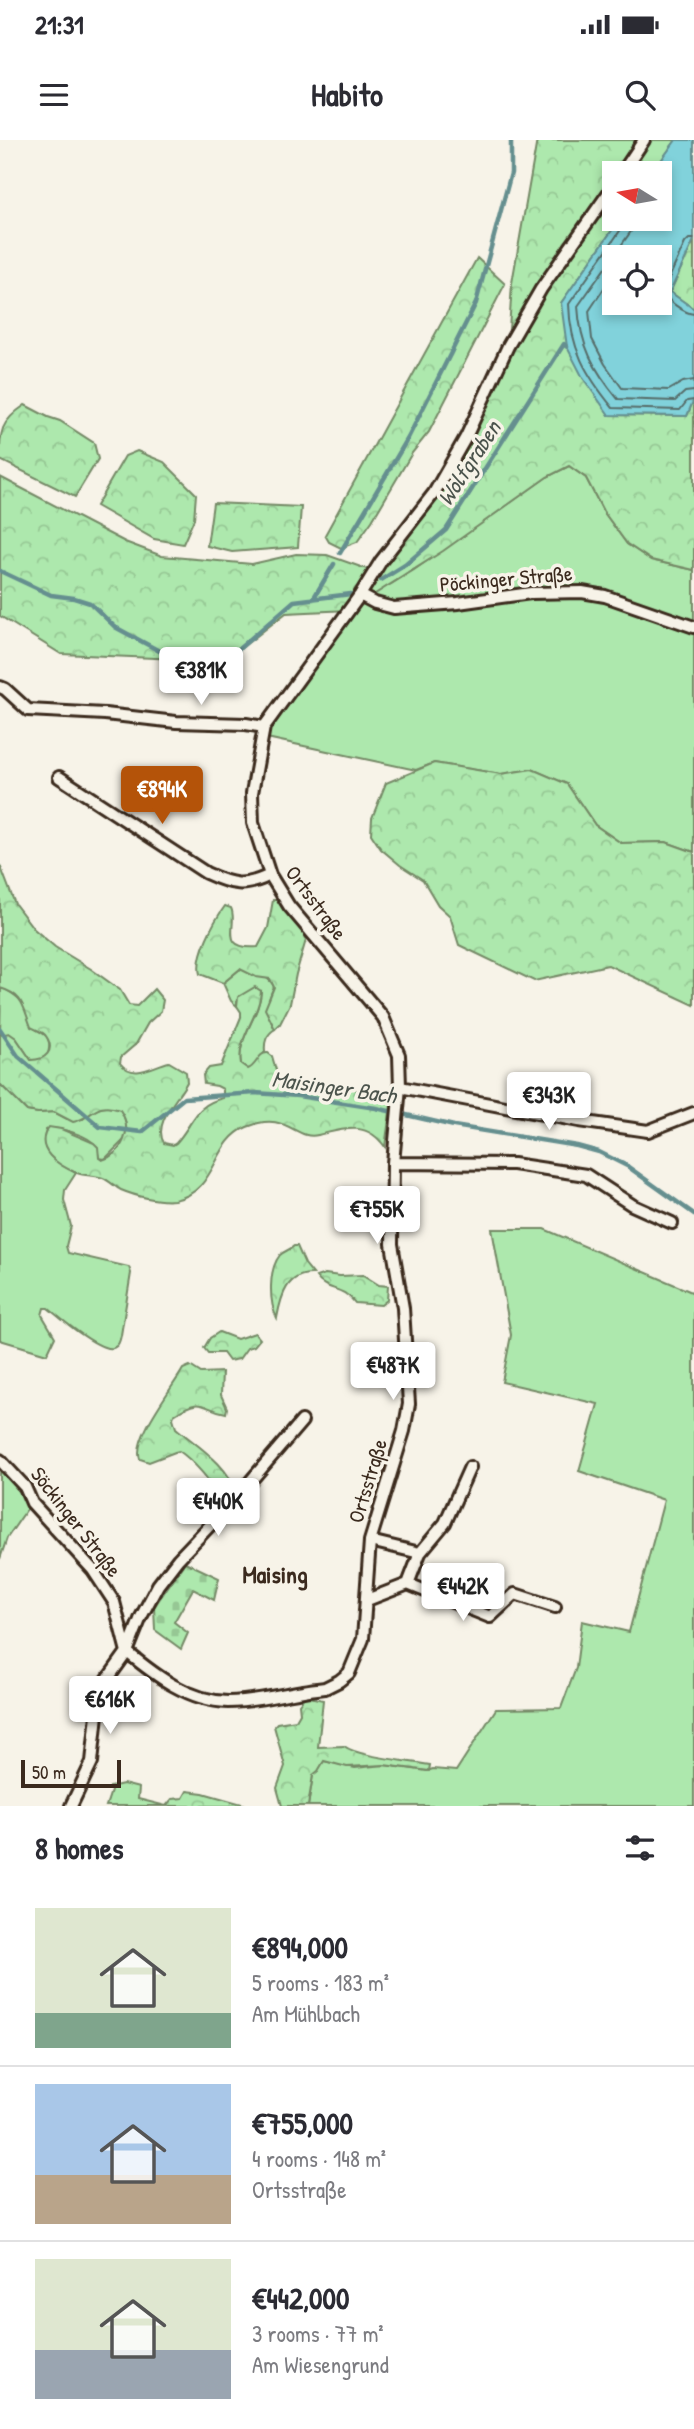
<!DOCTYPE html>
<html lang="en">
<head>
<meta charset="utf-8">
<style>
  :root { --surface:#fff; --page:#f2f2f3; --text:#2b2b33; --muted:#7c7c81; --line:#e1e1e2; --accent:#b45309 }
  body { margin:0; font-family:"Patrick Hand",sans-serif; background:var(--page); color:var(--text); height:100vh; display:flex; flex-direction:column; font-size:26px; white-space:nowrap }
  * { box-sizing:border-box; margin:0 }
  p { font-size:23px; color:var(--muted) }
  .icon { flex:none; width:38px; height:38px; fill:none; stroke:currentColor; stroke-width:2; stroke-linecap:round; stroke-linejoin:round }
  .map { position:relative; height:1666px; overflow:hidden }
  .side { display:flex; flex-direction:column; background:var(--surface); flex:1 }
  .side>* { flex:none }
  .needle { width:46px; rotate:281deg }
  .controls { position:absolute; left:602px; top:21px; display:grid; gap:14px }
  .controls a { display:grid; place-items:center; width:70px; height:70px; border-radius:0px; background:var(--surface); box-shadow:0 4px 10px #0003; font-size:35px }
  .scale { position:absolute; left:21px; bottom:18px; width:100px; box-sizing:border-box; padding-left:7px; border:4px solid #3b2a1e; border-top:0; font-size:19px; line-height:24px; white-space:nowrap; color:#3b2a1e; -webkit-text-stroke:5px #f7f3e8; paint-order:stroke }
  .price { position:absolute; translate:-50% -60px; padding:0 16px; border-radius:7px; background:#fff; color:#222; font-size:23px; line-height:46px; filter:drop-shadow(0 2px 4px #0008) }
  .price::after { content:''; position:absolute; left:50%; top:42px; width:21px; height:16px; margin-left:-10px; background:inherit; clip-path:polygon(0 0,100% 0,50% 100%) }
  .price.current { background:var(--accent); color:#fff }
  ul { padding:0; list-style:none }
  li { display:flex; align-items:center; gap:21px; height:175px; padding:0 35px }
  li+li { border-top:2px solid var(--line) }
  li span { display:grid; place-items:center; flex:none; width:196px; height:140px; border-radius:0px; color:#555 }
  li>.icon { margin-inline-start:auto }
  span .icon { width:84px; height:84px; fill:#fffc; stroke-width:1 }
  li b { font-size:30px }
  h2 { display:flex; justify-content:space-between; align-items:center; height:84px; padding:0 35px; font-size:30px }
  .status { display:flex; justify-content:space-between; align-items:center; height:49px; padding:0 35px; background:var(--surface); direction:ltr }
  .status svg { height:19px; fill:currentColor }
  header { display:flex; justify-content:space-between; align-items:center; height:91px; padding:0 35px; background:var(--surface); font-size:32px; font-weight:800 }
  .map>svg:first-child { display:block }
  .grass { fill:#ade8ad; stroke:#748966; stroke-width:2 }
  .forest { fill:url(#forest-crowns); stroke:#748966; stroke-width:2 }
  .cemetery { fill:url(#cemetery-stones); stroke:#748966; stroke-width:2 }
  .water { fill:#81d2db; stroke:#658f8f; stroke-width:2; fill-rule:evenodd }
  .lines { fill:none; stroke-linecap:round; stroke-linejoin:round }
  .shore { stroke:#576d6a; stroke-width:2 }
  .stream { stroke:#658f8f; stroke-width:4.5 }
  .street-casing { stroke:#3b2a1e; stroke-width:16 }
  .street { stroke:#f7f3e8; stroke-width:10 }
  .labels { text-anchor:middle; stroke-width:7; stroke-linejoin:round; paint-order:stroke }
  .street-label { font-size:21px; fill:#3b2a1e; stroke:#f7f3e8 }
  .water-label { font-size:23px; font-style:italic; fill:#4c544d; stroke:#f7f3e8 }
  .quarter-label { font-size:24px; font-weight:bold; fill:#3b2a1e; stroke:#f7f3e8 }
</style>
</head>
<body>
<div class="status"><b>21:31</b><svg viewBox="0 0 49 12"><path d="M0 12V9h3v3zM5 12V6h3v6zM10 12V3h3v9zM15 12V0h3v12zM26 1h20v11H26zM47 4h2v5h-2z"/></svg></div>
<header><svg class="icon" aria-label="menu" viewBox="0 0 24 24"><path d="M4 6h16M4 12h16M4 18h16"/></svg>Habito<svg class="icon" aria-label="search" viewBox="0 0 24 24"><circle cx="10" cy="10" r="6"/><path d="M15 15l6 6"/></svg></header>
<div class="map">
<svg width="694" height="1666" viewBox="0 0 694 1666">
  <defs>
    <pattern id="forest-crowns" width="20" height="18" patternUnits="userSpaceOnUse" patternTransform="scale(1.75)"><rect width="20" height="18" fill="#ade8ad"/><path d="M2 6a3 3 0 1 1 6 0M12 15a3 3 0 1 1 6 0" fill="none" stroke="#96c794"/></pattern>
    <pattern id="cemetery-stones" width="16" height="16" patternUnits="userSpaceOnUse" patternTransform="scale(1.75)"><rect width="16" height="16" fill="#ade8ad"/><path d="M2 7V4a2 2 0 0 1 4 0v3zM10 15v-3a2 2 0 0 1 4 0v3z" fill="#96c794"/></pattern>
  </defs>
  <rect width="100%" height="100%" fill="#f7f3e8"/>
  <filter id="ink" filterUnits="userSpaceOnUse"><feTurbulence type="fractalNoise" baseFrequency=".0143" numOctaves="2"/><feDisplacementMap in="SourceGraphic" scale="14" xChannelSelector="R" yChannelSelector="G"/><feConvolveMatrix kernelMatrix="1 2 1 2 8 2 1 2 1" color-interpolation-filters="sRGB"/></filter>
  <g filter="url(#ink)">
    <path class="grass" d="M 569,326 L 586,338 L 603,371 L 627,404 L 651,420 L 694,430 L 694,712 L 666,702 L 621,703 L 595,685 L 567,644 L 532,629 L 501,634 L 434,623 L 416,630 L 262,597 L 360,455 L 391,444 L 414,430 L 547,337 Z
      M 240,829 C 252,832 270,835 274,847 C 266,862 266,874 275,889 C 266,895 264,902 265,912 L 252,928 L 248,929 L 241,924 C 236,898 260,877 261,851 L 237,861 L 237,866 L 231,861 L 223,843 Z
      M 1,847 C 11,852 23,860 27,869 C 29,876 28,880 31,885 C 35,891 40,890 45,895 C 51,900 51,916 42,920 C 40,920 32,920 31,920 L 16,898 L 3,894 L 0,895 Z
      M 0,944 L 27,971 L 38,973 L 54,972 L 67,979 L 83,979 C 95,968 104,964 120,969 C 126,979 128,987 126,998 L 105,1019 L 99,1018 C 98,1014 98,1010 96,1006 C 90,996 57,985 46,990 C 38,1014 57,1023 76,1033 L 65,1050 L 64,1060 L 71,1086 L 66,1106 L 68,1113 L 129,1127 L 131,1133 L 121,1195 C 120,1200 119,1206 113,1208 C 99,1212 59,1177 48,1168 L 44,1168 L 42,1175 L 55,1197 L 47,1214 L 0,1200 Z
      M 492,1089 L 544,1089 L 694,1153 L 694,1666 L 308,1666 L 313,1635 L 324,1621 L 355,1628 L 384,1625 L 427,1631 L 433,1629 L 456,1631 L 496,1569 L 561,1568 L 576,1528 L 582,1481 L 629,1492 L 664,1360 L 579,1331 L 598,1264 L 502,1242 L 511,1195 Z
      M 0,1325 L 11,1335 L 29,1366 L 7,1398 L 0,1419 Z
      M 123,1644 L 139,1648 L 138,1659 L 166,1666 L 106,1666 L 111,1651 L 110,1647 Z"/>
    <path class="forest" d="M 537,0 L 676,0 L 652,33 L 614,33 L 614,79 L 620,79 L 561,163 L 609,275 L 687,276 L 694,259 L 694,430 L 651,420 L 627,404 L 603,371 L 586,338 L 569,326 L 547,337 L 443,411 L 367,459 L 360,455 L 349,470 L 286,473 L 225,521 L 61,514 L 0,476 L 0,337 L 125,402 L 162,416 L 252,424 L 296,414 L 327,415 L 375,432 L 434,353 L 508,206 L 512,143 Z
      M 694,100 L 694,169 L 670,152 Z
      M 477,118 L 505,144 L 429,292 L 412,313 L 372,381 L 357,402 L 341,408 L 329,402 L 325,395 Z
      M 25,265 L 48,277 L 60,281 L 94,303 L 98,319 L 75,357 L 0,320 C 0,291 0,282 25,265 Z
      M 137,311 L 164,322 L 196,354 L 194,379 L 183,404 L 154,399 L 96,366 L 125,316 Z
      M 213,363 L 301,367 L 298,407 L 232,412 L 207,406 Z
      M 434,623 L 501,634 L 532,629 L 567,644 L 595,685 L 621,703 L 666,702 L 694,712 L 694,865 L 608,825 L 534,841 L 459,805 L 450,776 L 438,765 L 423,740 L 400,725 L 381,709 L 371,694 L 372,678 L 386,643 Z
      M 0,725 L 15,764 L 34,789 L 55,807 L 91,829 L 120,850 L 129,865 L 137,866 L 154,849 L 163,860 L 161,871 L 148,883 L 136,904 L 121,917 L 120,923 C 134,941 154,925 169,922 L 186,932 L 187,942 C 179,958 152,983 164,1003 L 173,1005 L 176,1003 C 194,983 194,965 223,958 L 223,949 L 217,946 L 204,944 L 203,935 L 209,928 L 221,926 L 241,877 L 241,872 L 237,866 L 238,857 L 255,847 L 261,851 C 260,876 236,898 241,924 L 248,929 C 257,926 258,912 268,913 L 272,916 L 278,937 L 286,943 L 303,946 L 342,944 L 369,954 L 393,952 L 385,1007 C 366,980 344,989 318,995 C 295,1001 287,970 247,987 C 211,1002 219,1051 174,1060 C 159,1062 135,1056 121,1050 C 115,1047 110,1041 103,1038 C 95,1035 85,1036 77,1033 C 59,1026 32,1009 49,987 L 61,989 L 94,1003 L 98,1007 L 99,1018 L 102,1020 C 124,1013 133,988 120,970 C 94,960 93,979 73,982 L 54,972 L 38,973 L 27,971 L 0,944 L 0,895 L 9,893 L 16,898 L 31,920 C 45,920 56,911 46,896 C 43,891 36,890 31,887 C 23,867 24,855 0,848 Z
      M 273,760 L 281,760 L 303,787 L 306,800 L 296,834 L 290,864 L 280,884 L 275,889 L 265,869 L 274,847 L 270,839 L 256,837 L 240,829 L 223,843 L 200,834 C 195,816 214,781 225,766 L 231,768 C 239,785 217,810 258,807 L 268,788 Z
      M 294,1106 L 297,1106 L 305,1124 L 313,1134 C 287,1133 281,1156 277,1178 C 269,1163 268,1130 280,1115 C 284,1111 290,1110 294,1106 Z
      M 325,1134 L 340,1136 L 363,1135 L 379,1145 L 388,1146 L 387,1160 L 381,1165 L 355,1163 C 342,1145 326,1152 316,1137 Z
      M 219,1192 L 237,1199 L 255,1193 L 260,1199 L 254,1206 L 247,1208 L 239,1219 L 229,1221 L 223,1213 L 208,1213 L 204,1208 L 210,1198 Z
      M 190,1226 L 201,1233 L 222,1232 L 221,1255 L 227,1268 L 226,1273 C 201,1269 203,1255 174,1275 L 173,1278 L 176,1288 C 197,1306 229,1325 236,1353 L 205,1384 L 201,1381 C 201,1370 209,1365 213,1355 C 217,1344 188,1317 179,1311 L 175,1312 L 149,1322 L 140,1319 C 132,1298 172,1249 183,1229 Z
      M 305,1556 L 323,1560 L 318,1607 L 344,1606 C 358,1617 410,1621 430,1625 L 429,1631 L 384,1625 L 347,1627 L 324,1621 L 318,1631 L 313,1635 L 308,1666 L 282,1666 L 277,1648 L 285,1626 L 274,1586 L 277,1583 L 296,1580 L 300,1573 L 299,1564 Z
      M 187,1651 L 203,1653 L 249,1666 L 166,1666 L 172,1659 L 183,1658 Z"/>
    <path class="cemetery" d="M 185,1422 L 219,1438 L 214,1460 L 193,1449 L 174,1482 L 188,1493 L 181,1509 L 155,1490 L 154,1467 Z"/>
    <path class="water" d="M 676,0 L 694,0 L 694,100 L 670,152 L 694,169 L 694,259 L 687,276 L 609,275 L 583,238 L 567,207 L 561,163 L 620,79 L 660,79 L 660,33 L 652,33 ZM 614,117 L 660,117 L 660,163 L 614,163 Z"/>
    <g class="lines">
      <path class="shore" d="M 626,79 L 624,85 L 569,164 C 570,208 586,235 613,268 L 680,270 L 687,261 L 694,260
        M 634,79 L 632,90 L 578,166 C 580,205 594,230 618,259 L 675,261 L 685,252 L 694,251
        M 694,99 L 689,99 L 685,103 L 663,151 C 667,161 684,173 694,174
        M 614,133 L 589,171 L 592,199 L 605,224 L 622,248 L 669,250 L 683,242 L 694,240"/>
      <path class="stream" d="M 340,413 L 408,298 L 476,163 L 511,33 L 511,0
        M 0,431 L 51,455 L 74,458 L 90,463 L 115,487 L 163,513 L 233,514 L 294,461 L 351,454
        M 381,440 L 405,425 L 446,390 L 564,204 L 567,207
        M 313,459 L 334,424
        M 0,889 L 18,916 L 100,987 L 142,992 L 184,958 L 255,953 L 298,956 L 376,968 L 454,986 L 577,1006 L 599,1012 L 627,1026 L 694,1074"/>
      <g class="street-casing">
        <path id="street" d="M 622,33 L 644,0
          M 360,455 L 375,463 L 394,468 L 458,463 L 531,453 L 582,452 L 605,456 L 694,487
          M 0,547 L 5,549 L 28,570 L 105,574 L 176,582 L 246,584 L 264,587
          M 59,637 L 206,733 C 232,745 244,748 270,735
          M 400,947 L 579,981 L 648,991 L 694,973
          M 393,1023 L 513,1024 L 586,1035 L 632,1065 L 672,1083
          M 0,1320 L 25,1347 L 32,1363 L 93,1430 L 114,1462 L 127,1512
          M 370,1401 L 420,1413 L 445,1383 L 470,1327
          M 408,1444 L 420,1413
          M 367,1460 L 408,1444 L 490,1477 L 515,1454 L 555,1467
          M 127,1512 C 156,1536 189,1561 228,1562 C 257,1562 293,1551 325,1548 L 339,1541 L 349,1533 L 363,1499 L 370,1401 L 404,1291 L 409,1264 L 403,1168 L 392,1104 L 393,1023 L 400,947 L 399,915 L 383,877 L 289,766 L 270,735 L 253,683 L 252,653 L 264,587 L 360,455 L 381,421 L 434,353 L 466,297 L 508,206 L 541,149 L 614,45
          M 71,1666 L 92,1622 L 98,1565 L 104,1544 L 127,1512 L 141,1477 L 158,1445 L 178,1419 L 237,1357 L 302,1281"/>
      </g>
      <use href="#street" class="street"/>
    </g>
  </g>
  <g class="labels">
    <g class="street-label">
      <text transform="translate(506 439) rotate(-5)" y="7">Pöckinger Straße</text>
      <text transform="translate(316 763) rotate(53)" y="7">Ortsstraße</text>
      <text transform="translate(368 1341) rotate(-73)" y="7">Ortsstraße</text>
      <text transform="translate(76 1382) rotate(52)" y="7">Söckinger Straße</text>
    </g>
    <g class="water-label">
      <text transform="translate(469 323) rotate(-57)" y="8">Wolfgraben</text>
      <text transform="translate(334 947) rotate(8)" y="8">Maisinger Bach</text>
    </g>
    <g class="quarter-label">
      <text x="275" y="1443">Maising</text>
    </g>
  </g>
</svg>
<div class="controls">
<a><svg class="needle" viewBox="-14 -14 28 28"><path d="M0-13l5 13h-10z" fill="#e53935"/><path d="M0 13l5-13h-10z" fill="#7c7c81"/></svg></a>
<a><svg class="icon" aria-label="locate" viewBox="0 0 24 24"><circle cx="12" cy="12" r="6"/><path d="M12 2v4M12 18v4M2 12h4M18 12h4"/></svg></a>
</div>
<div class="scale">50 m</div>
<b class="price" style="left:201px;top:567px">€381K</b>
<b class="price current" style="left:162px;top:686px">€894K</b>
<b class="price" style="left:549px;top:992px">€343K</b>
<b class="price" style="left:377px;top:1106px">€755K</b>
<b class="price" style="left:393px;top:1262px">€487K</b>
<b class="price" style="left:218px;top:1398px">€440K</b>
<b class="price" style="left:463px;top:1483px">€442K</b>
<b class="price" style="left:110px;top:1596px">€616K</b>
</div>
<section class="side">
<h2>8 homes<svg class="icon" aria-label="filters" viewBox="0 0 24 24"><path d="M4 7h16M4 17h16"/><circle cx="9" cy="7" r="2"/><circle cx="15" cy="17" r="2"/></svg></h2>
<ul>
<li><span style="background:linear-gradient(#dfe7d0 75%,#7fa58c 0)"><svg class="icon" aria-label="home" viewBox="0 0 24 24"><path d="M3 11l9-7 9 7M6 9v11h12V9"/></svg></span><div><b>€894,000</b><p>5 rooms · 183 m²</p><p>Am Mühlbach</p></div></li>
<li><span style="background:linear-gradient(#a9c7e8 65%,#b9a48a 0)"><svg class="icon" aria-label="home" viewBox="0 0 24 24"><path d="M3 11l9-7 9 7M6 9v11h12V9"/></svg></span><div><b>€755,000</b><p>4 rooms · 148 m²</p><p>Ortsstraße</p></div></li>
<li><span style="background:linear-gradient(#dfe7d0 65%,#9aa5b1 0)"><svg class="icon" aria-label="home" viewBox="0 0 24 24"><path d="M3 11l9-7 9 7M6 9v11h12V9"/></svg></span><div><b>€442,000</b><p>3 rooms · 77 m²</p><p>Am Wiesengrund</p></div></li>
</ul>
</section>
</body>
</html>
